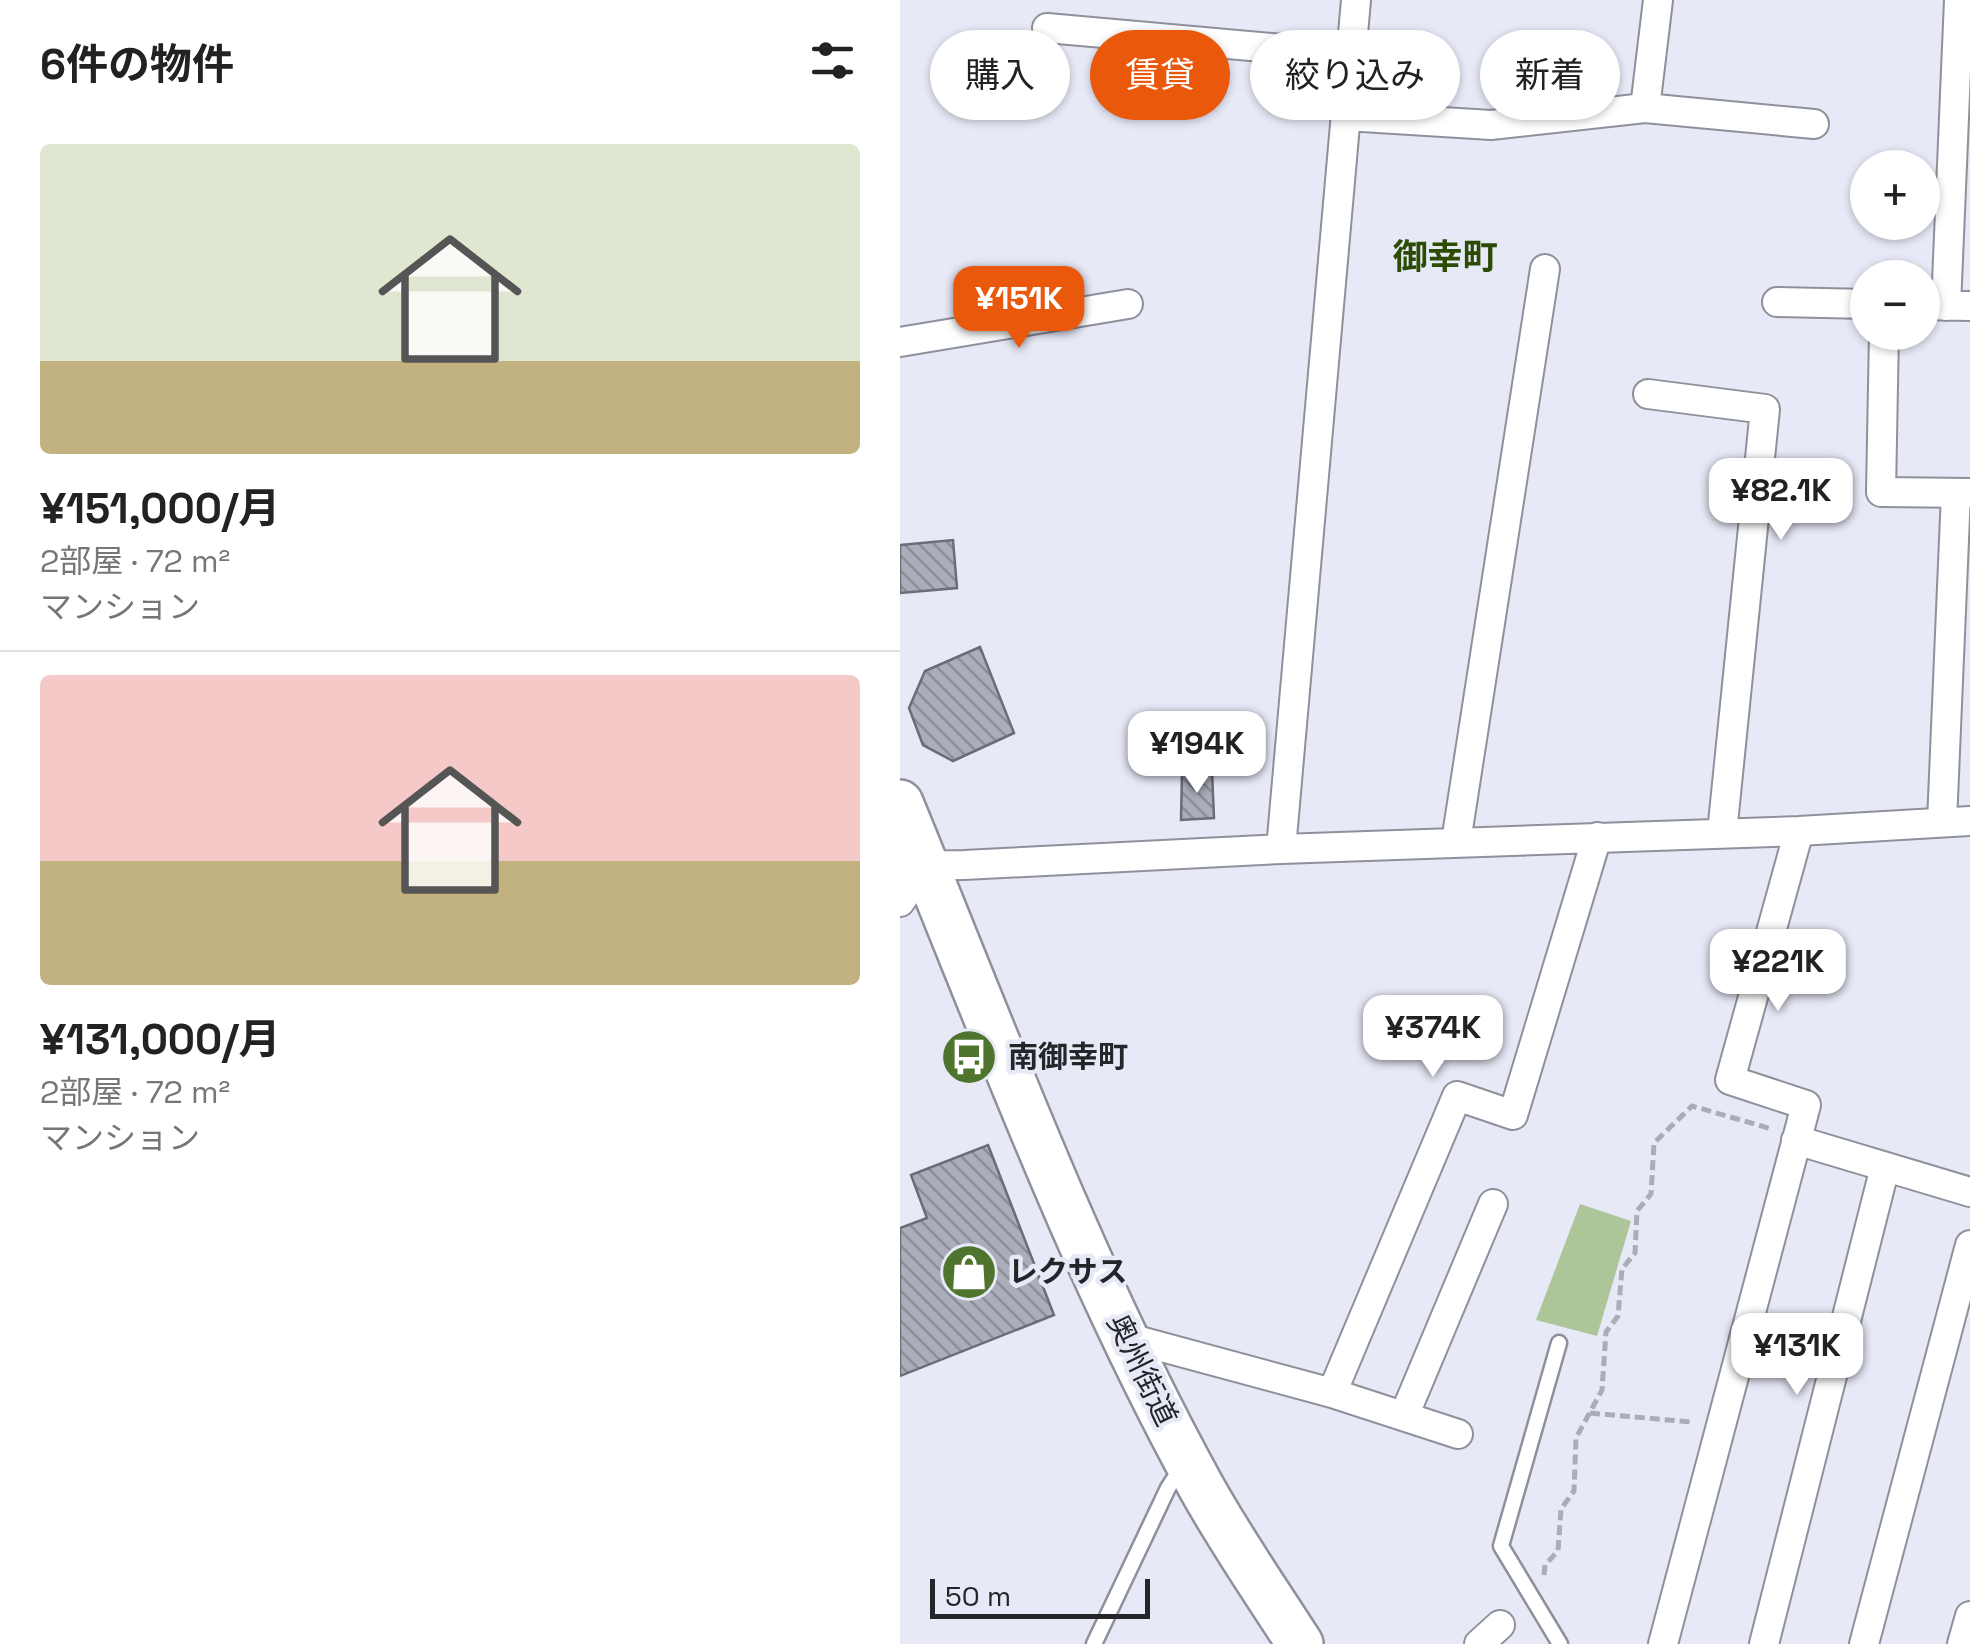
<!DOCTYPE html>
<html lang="ja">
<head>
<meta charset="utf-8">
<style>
  :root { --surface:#fff; --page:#f2f2f2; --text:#222; --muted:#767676; --line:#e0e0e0; --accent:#ea580c }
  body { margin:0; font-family:"Space Grotesk","Noto Sans JP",sans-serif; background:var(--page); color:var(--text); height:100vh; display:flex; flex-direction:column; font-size:38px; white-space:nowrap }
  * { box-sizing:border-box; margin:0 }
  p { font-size:32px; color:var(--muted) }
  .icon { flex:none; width:55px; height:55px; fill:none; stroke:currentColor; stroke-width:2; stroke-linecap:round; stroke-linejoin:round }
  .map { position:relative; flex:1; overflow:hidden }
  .panel { display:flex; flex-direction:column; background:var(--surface); width:900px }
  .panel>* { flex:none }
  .guide { position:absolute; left:30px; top:30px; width:890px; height:90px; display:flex; gap:20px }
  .buttons { position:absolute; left:950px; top:150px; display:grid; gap:20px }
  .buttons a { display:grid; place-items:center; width:90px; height:90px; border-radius:50%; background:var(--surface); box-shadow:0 2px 8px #0004; font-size:50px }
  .scale { position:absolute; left:30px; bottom:25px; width:220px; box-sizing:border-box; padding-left:10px; border:5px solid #242529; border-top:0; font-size:28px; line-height:35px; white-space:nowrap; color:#242529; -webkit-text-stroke:8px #e7e9f7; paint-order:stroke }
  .price { position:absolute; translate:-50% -85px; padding:0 22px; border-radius:20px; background:#fff; color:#222; font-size:32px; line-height:65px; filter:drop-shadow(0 2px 5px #0008) }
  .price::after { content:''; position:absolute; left:50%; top:60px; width:30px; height:22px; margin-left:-15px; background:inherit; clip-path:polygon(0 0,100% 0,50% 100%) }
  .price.selected { background:var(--accent); color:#fff }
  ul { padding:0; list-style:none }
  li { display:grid; align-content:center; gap:20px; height:530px; padding:0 40px }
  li+li { border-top:2px solid var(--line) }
  li span { display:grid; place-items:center; height:310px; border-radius:10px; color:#555 }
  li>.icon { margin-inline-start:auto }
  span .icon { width:180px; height:180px; fill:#fffc; stroke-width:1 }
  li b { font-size:42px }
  h2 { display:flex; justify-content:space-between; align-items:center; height:120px; padding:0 40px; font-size:42px }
  .pill { padding:0 35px; border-radius:45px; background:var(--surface); box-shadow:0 2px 8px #0004; font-size:35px; line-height:90px }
  .pill.selected { background:var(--accent); color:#fff }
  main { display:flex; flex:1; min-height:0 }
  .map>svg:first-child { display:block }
  .green { fill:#acc699 }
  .building { fill:url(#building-back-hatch); stroke:#6a6c77; stroke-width:2.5 }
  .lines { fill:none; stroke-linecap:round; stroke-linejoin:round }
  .service-casing { stroke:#8e909c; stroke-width:19 }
  .minor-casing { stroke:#8e909c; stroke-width:32 }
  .trunk-casing { stroke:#8e909c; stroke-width:50 }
  .path { stroke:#aaacb7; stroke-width:5; stroke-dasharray:10 5; stroke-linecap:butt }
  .service { stroke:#fff; stroke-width:14 }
  .minor { stroke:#fff; stroke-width:28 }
  .trunk { stroke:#fff; stroke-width:45 }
  .labels { text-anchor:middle; stroke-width:9; stroke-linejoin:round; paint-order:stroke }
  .poi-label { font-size:30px; font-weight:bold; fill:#242529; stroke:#e7e9f7; text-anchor:start }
  .street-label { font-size:30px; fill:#242529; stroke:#e7e9f7 }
  .quarter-label { font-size:35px; font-weight:bold; fill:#2c4b04; stroke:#e7e9f7 }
</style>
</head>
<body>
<main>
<section class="panel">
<h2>6件の物件<svg class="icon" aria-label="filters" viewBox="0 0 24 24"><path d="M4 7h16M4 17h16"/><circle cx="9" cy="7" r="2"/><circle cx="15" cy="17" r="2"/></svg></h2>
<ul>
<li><span style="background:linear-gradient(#dfe7d0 70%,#c2b280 0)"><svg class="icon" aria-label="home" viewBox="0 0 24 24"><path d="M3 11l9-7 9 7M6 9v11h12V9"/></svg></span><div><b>¥151,000/月</b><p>2部屋 · 72 m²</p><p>マンション</p></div></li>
<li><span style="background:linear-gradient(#f6c9c9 60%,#c2b280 0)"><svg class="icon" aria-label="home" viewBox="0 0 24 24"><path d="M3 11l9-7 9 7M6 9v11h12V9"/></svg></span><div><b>¥131,000/月</b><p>2部屋 · 72 m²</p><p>マンション</p></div></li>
</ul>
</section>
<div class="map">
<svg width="1070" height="1644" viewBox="0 0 1070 1644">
  <defs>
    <pattern id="building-back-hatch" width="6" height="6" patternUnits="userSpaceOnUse" patternTransform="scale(2.5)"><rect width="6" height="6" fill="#abadba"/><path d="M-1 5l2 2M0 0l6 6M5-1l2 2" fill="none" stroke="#8b8d97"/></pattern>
  </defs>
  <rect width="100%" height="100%" fill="#e7e9f7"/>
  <path class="green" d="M 680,1204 L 731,1221 L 697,1336 L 636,1320 Z"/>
  <path class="building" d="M 53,540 L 57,588 L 0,593 L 0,545 Z
    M 80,647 L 114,733 L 53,761 L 23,745 L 9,708 L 25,671 Z
    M 312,771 L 314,818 L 281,820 L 282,773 Z
    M 88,1145 L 154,1315 L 0,1376 L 0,1228 L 27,1218 L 11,1175 Z"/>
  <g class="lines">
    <g class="service-casing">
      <path id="service" d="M 659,1343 L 601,1546 L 660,1644
        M 194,1644 L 268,1488 L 281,1468"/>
    </g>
    <g class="minor-casing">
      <path id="minor" d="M 147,28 L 451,55
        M 745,108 L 758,0
        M 446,116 L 591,125 L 745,108 L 914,124
        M 877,302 L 968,304
        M 1022,305 L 1070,306
        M 1046,306 L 1059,0
        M 984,332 L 981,492 L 1070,493
        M 0,342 L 228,304
        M 748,394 L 865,409 L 822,833
        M 1042,822 L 1056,493
        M 556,842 L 645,269
        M 381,849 L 456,0
        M 0,866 L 64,865 L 381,849 L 899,831 L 1070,821
        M 0,902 L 26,866
        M 896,1140 L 1070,1192
        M 225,1337 L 432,1393 L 558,1434
        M 432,1393 L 557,1096 L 613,1115 L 697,837
        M 504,1416 L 593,1204
        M 579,1644 L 600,1625
        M 763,1644 L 906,1105 L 830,1080 L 899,831
        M 864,1644 L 985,1167
        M 964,1644 L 1070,1245
        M 1062,1644 L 1070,1616"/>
    </g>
    <g class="trunk-casing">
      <path id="trunk" d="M 0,803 C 94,1032 180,1266 299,1483 C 329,1538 366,1591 400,1644"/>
    </g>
    <path class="path" d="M 690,1413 L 791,1422
      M 644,1575 L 645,1565 L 658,1551 L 661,1509 L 674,1491 L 676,1438 L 702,1390 L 706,1332 L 718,1316 L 722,1269 L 735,1253 L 737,1211 L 751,1194 L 754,1143 L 792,1106 L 872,1129"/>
    <use href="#service" class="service"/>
    <use href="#minor" class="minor"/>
    <use href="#trunk" class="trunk"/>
  </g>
  <defs>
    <g id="bus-disc" transform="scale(2.875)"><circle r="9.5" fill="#4f742d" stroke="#e7e9f7"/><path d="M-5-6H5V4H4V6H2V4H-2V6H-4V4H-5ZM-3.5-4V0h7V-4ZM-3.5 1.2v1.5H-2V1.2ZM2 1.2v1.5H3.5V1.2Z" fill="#fff"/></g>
    <g id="shop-disc" transform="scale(2.875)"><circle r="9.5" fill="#4f742d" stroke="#e7e9f7"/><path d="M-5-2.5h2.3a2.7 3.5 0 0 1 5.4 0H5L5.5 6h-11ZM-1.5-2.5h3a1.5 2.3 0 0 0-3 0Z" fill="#fff"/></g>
  </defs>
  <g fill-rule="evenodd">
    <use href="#bus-disc" x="69" y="1057"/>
    <use href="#shop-disc" x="69" y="1272"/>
  </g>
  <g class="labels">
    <g class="poi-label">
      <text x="108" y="1067">南御幸町</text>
      <text x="108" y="1282">レクサス</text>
    </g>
    <g class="street-label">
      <text transform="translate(242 1370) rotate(64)" y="10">奥州街道</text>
    </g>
    <g class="quarter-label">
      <text x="545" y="269">御幸町</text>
    </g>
  </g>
</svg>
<div class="buttons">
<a>+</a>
<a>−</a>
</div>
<div class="scale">50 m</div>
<b class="price selected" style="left:119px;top:351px">¥151K</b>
<b class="price" style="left:881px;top:543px">¥82.1K</b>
<b class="price" style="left:297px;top:796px">¥194K</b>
<b class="price" style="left:878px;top:1014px">¥221K</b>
<b class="price" style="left:533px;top:1080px">¥374K</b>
<b class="price" style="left:897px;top:1398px">¥131K</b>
<div class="guide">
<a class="pill">購入</a>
<a class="pill selected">賃貸</a>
<a class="pill">絞り込み</a>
<a class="pill">新着</a>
</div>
</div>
</main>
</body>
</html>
